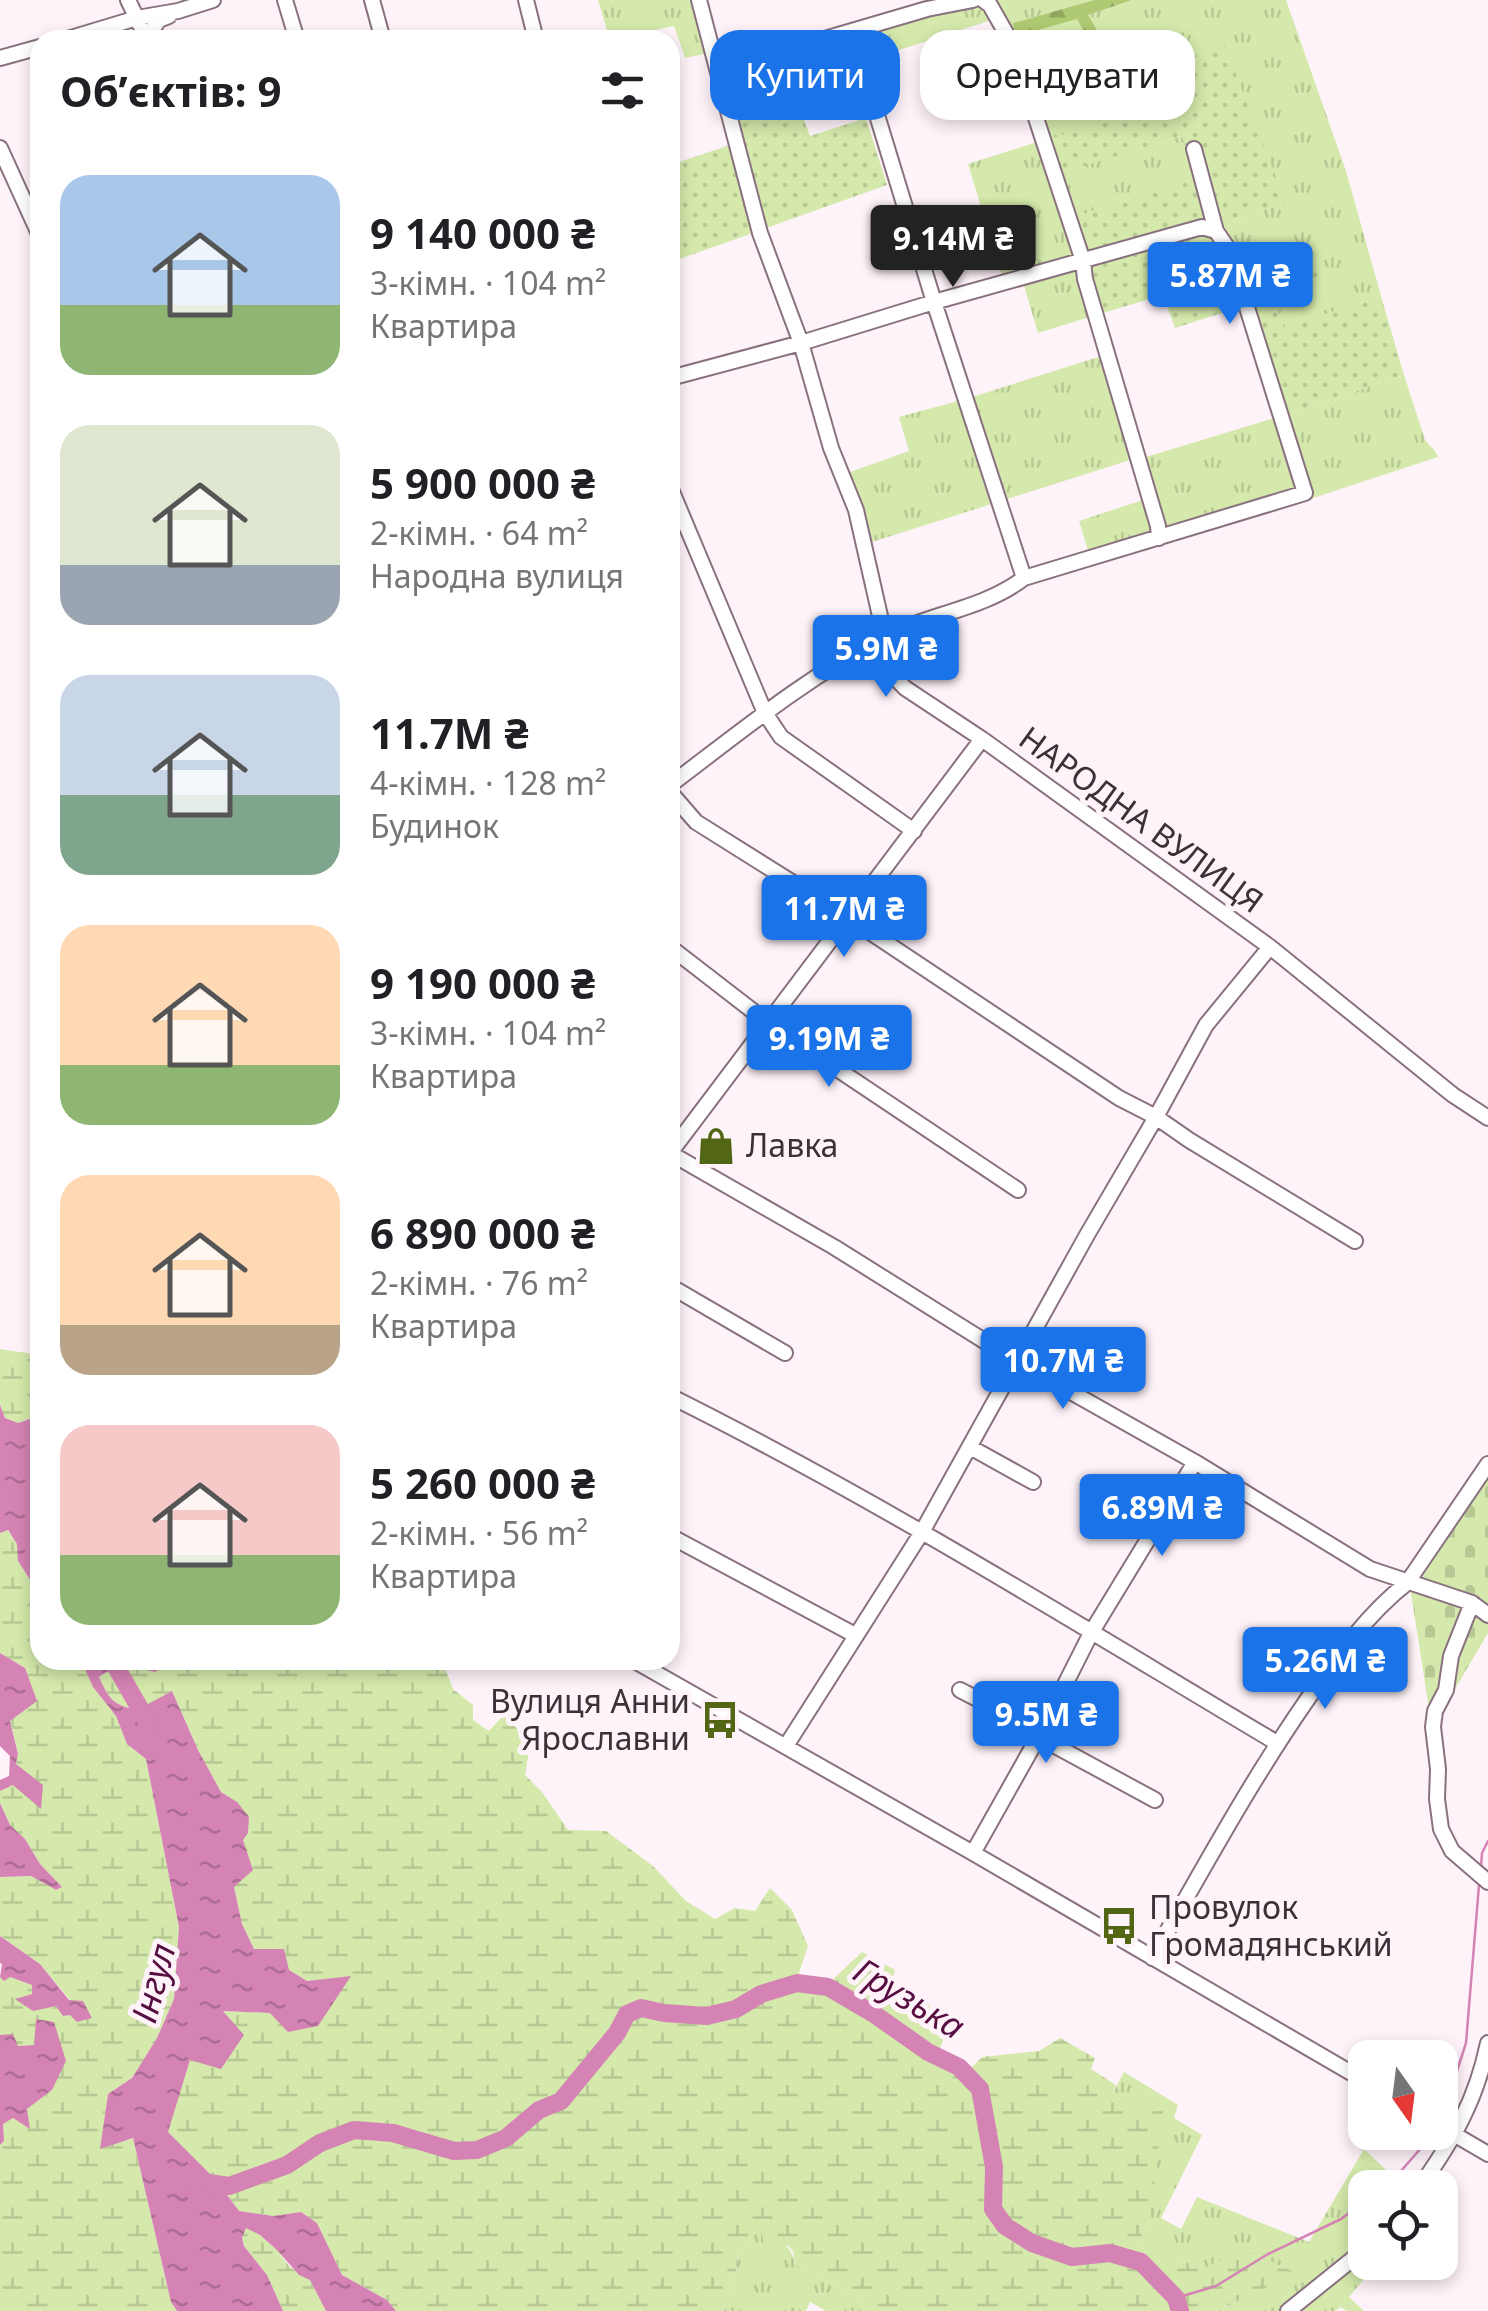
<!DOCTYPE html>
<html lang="uk">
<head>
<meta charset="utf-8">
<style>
  :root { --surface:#fff; --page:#f6f6f6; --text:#202124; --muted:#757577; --accent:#1a73e8 }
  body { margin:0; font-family:"Noto Sans",sans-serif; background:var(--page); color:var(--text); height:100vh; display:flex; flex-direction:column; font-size:38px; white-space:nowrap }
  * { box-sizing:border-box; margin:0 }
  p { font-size:32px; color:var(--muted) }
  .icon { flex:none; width:55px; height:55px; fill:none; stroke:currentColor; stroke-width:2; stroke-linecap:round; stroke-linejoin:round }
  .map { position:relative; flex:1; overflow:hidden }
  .details { position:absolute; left:30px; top:30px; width:650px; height:1640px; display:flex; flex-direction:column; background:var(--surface); border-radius:30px; box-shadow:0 5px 15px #0003 }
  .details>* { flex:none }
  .top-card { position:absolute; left:710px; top:30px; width:628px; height:90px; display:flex; gap:20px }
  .needle { width:65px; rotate:166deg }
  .buttons { position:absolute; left:1348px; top:2040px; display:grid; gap:20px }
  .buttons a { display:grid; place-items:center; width:110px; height:110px; border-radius:20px; background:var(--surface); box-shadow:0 5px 15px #0003; font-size:50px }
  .price { position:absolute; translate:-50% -85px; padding:0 22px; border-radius:10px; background:var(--accent); color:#fff; font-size:32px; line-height:65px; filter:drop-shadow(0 2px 5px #0008) }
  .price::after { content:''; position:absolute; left:50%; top:60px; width:30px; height:22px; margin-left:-15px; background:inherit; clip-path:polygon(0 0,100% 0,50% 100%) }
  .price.on { background:#222; color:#fff }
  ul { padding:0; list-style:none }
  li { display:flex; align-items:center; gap:30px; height:250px; padding:0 30px }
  li span { display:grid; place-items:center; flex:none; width:280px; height:200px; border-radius:30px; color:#555 }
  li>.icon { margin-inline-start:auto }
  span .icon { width:120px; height:120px; fill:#fffc; stroke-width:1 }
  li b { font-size:42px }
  h2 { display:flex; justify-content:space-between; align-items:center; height:120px; padding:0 30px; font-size:42px }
  .tag { padding:0 35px; border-radius:30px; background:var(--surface); box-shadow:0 5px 15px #0003; font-size:35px; line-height:90px }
  .tag.on { background:var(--accent); color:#fff }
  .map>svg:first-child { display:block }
  .grass { fill:url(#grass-tufts) }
  .forest { fill:url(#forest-firs) }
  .wetland { fill:url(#wetland-marsh) }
  .cemetery { fill:url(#cemetery-stones) }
  .garden { fill:url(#garden-dots) }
  .water { fill:url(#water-ripples) }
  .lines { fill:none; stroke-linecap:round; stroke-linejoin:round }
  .stream { stroke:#d483b4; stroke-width:2.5 }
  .river { stroke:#d483b4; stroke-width:18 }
  .minor-casing { stroke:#89717f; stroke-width:18 }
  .minor { stroke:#fff; stroke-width:14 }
  .labels { text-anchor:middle; stroke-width:10; stroke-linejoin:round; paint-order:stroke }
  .street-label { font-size:32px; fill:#3b3137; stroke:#fff3fa }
  .poi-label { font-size:32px; fill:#3b3137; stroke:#fff3fa; text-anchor:start }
  .water-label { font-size:35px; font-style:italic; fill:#560e41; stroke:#fff3fa }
</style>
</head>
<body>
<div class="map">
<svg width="1488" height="2311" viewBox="0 0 1488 2311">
  <defs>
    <pattern id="grass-tufts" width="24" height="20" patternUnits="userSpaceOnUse" patternTransform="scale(2.5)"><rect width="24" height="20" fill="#d4e9ab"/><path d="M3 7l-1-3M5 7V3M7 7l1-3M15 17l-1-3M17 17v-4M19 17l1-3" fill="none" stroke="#b7c894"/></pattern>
    <pattern id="forest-firs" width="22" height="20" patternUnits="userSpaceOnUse" patternTransform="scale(2.5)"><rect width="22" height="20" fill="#afca72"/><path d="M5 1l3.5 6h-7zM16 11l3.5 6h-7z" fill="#90a55e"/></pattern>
    <pattern id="wetland-marsh" width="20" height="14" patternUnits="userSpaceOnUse" patternTransform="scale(2.5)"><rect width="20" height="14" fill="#d4e9ab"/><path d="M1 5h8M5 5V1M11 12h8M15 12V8" fill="none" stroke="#b7c894"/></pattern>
    <pattern id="cemetery-stones" width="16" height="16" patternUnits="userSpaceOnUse" patternTransform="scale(2.5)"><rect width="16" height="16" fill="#d4e9ab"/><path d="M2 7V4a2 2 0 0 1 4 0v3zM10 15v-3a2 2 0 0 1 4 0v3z" fill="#b7c894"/></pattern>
    <pattern id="garden-dots" width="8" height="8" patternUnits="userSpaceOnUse" patternTransform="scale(2.5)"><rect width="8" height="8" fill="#d4e9ab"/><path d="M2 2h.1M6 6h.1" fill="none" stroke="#b7c894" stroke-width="1.8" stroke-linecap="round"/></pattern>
    <pattern id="water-ripples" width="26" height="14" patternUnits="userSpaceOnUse" patternTransform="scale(2.5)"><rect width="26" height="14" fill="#d483b4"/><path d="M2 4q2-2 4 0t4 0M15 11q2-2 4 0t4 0" fill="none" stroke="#ad6c93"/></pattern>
  </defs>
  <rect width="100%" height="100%" fill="#fff3fa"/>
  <path class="grass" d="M 598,0 L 706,0 L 713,27 L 727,61 L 941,0 L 1094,0 L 1013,23 L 1024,34 L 1077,18 C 1085,33 1089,49 1101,61 L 1076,97 L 1101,93 L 1105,47 L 1129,39 L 1127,30 L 1099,33 L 1088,15 L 1132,0 L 1286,0 L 1346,171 L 1381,296 L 1285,328 L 1273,300 L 1240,265 L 1216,279 L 1164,294 L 1151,247 L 1286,203 L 1167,105 L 1062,172 L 1182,136 L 1198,177 L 1075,217 L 1103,313 L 1038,333 L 1020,272 L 1002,276 L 968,164 L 1037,142 L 995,19 L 825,74 L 816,49 L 713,84 L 705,54 L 685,58 L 674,26 L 610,40 Z
    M 1114,352 L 1146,457 L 1288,414 L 1404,375 L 1425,440 L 1435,451 L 1438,457 L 1307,500 L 1092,563 L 1079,521 L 1143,500 L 1130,460 L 872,542 L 850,472 L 909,451 L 899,417 L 969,398 Z
    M 1124,2072 L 1178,2105 L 1174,2118 L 1202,2135 L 1161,2218 L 1181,2229 L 1197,2197 L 1309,2242 L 1364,2149 L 1404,2187 L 1365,2188 L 1365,2262 L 1378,2263 L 1349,2297 L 1364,2311 L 1346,2311 L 1341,2307 L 1335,2311 L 1217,2311 L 1295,2273 L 1204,2268 L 1170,2257 L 1148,2257 L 1139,2240 L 1150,2220 L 1112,2095 Z
    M 755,2231 C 775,2238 792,2242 795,2265 L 812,2272 L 862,2302 L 864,2311 L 826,2311 L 810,2302 L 806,2311 L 722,2311 L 733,2291 L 738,2257 Z"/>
  <path class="forest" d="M 1094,0 L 1132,0 L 1088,15 L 1099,33 L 1128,30 L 1130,39 L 1105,48 L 1106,54 L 1122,58 L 1129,88 L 1105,104 L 1100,93 L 1075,97 L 1074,87 L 1076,72 L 1100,60 C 1089,49 1085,33 1077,19 L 1024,34 L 1029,60 L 1021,61 L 1013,23 Z"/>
  <path class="wetland" d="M 0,1349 L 40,1355 L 40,1415 L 17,1423 L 5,1418 L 0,1405 Z
    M 7,1530 L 18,1544 L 18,1561 L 40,1595 L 40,1660 L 81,1660 L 93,1687 L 116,1716 L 127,1744 L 146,1759 L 179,1927 L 174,1999 L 157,2038 L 132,2078 L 108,2094 L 101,2148 L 133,2138 L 171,2302 L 177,2311 L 0,2311 L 0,2145 L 4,2141 L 3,2124 L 13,2118 L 29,2128 L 27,2109 L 52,2090 L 35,2045 L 17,2046 L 13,2035 L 0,2035 L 0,1977 L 4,1980 L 10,1977 L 32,1985 L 32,1994 L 16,2000 L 70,2000 L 40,1964 L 0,1936 L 0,1877 L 31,1876 L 56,1890 L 62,1887 L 40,1864 L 25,1839 L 10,1825 L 0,1803 L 0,1791 L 13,1785 L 18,1753 L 10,1720 L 25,1668 L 0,1653 L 0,1533 Z
    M 161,1660 L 442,1660 L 453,1689 L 473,1705 L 473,1720 L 489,1731 L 507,1711 L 529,1752 L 525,1775 L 542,1792 L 568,1830 L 606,1831 L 653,1866 L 686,1901 L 715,1919 L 735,1908 L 755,1911 L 770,1888 L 792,1910 L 808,1946 L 797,1979 L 829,1983 L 862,1952 L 895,1970 L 891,1985 L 929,2005 L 945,2035 L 938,2054 L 969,2070 L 982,2057 L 1039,2051 L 1060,2038 L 1095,2058 L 1091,2069 L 1116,2085 L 1112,2095 L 1163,2111 L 1150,2220 L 1139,2240 L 1148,2257 L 1170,2257 L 1204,2268 L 1245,2249 L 1296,2273 L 1217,2311 L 864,2311 L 862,2302 L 812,2272 L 795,2265 L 793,2251 L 787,2245 L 775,2249 L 764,2245 L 762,2234 L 755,2231 L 738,2257 L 733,2291 L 722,2311 L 396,2311 L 387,2300 L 342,2275 L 317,2223 L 301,2212 L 273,2216 L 239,2211 L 216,2180 L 167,2132 L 190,2060 L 222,2011 L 270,2013 L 349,1977 L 307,1981 L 254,1949 L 242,1924 L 234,1887 L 243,1840 L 237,1802 L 221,1792 L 198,1750 L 172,1691 L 138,1710 C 113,1705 109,1699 99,1677 L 120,1664 L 155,1672 L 163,1666 Z
    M 245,2227 L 260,2235 L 277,2250 L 290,2267 L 310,2280 L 326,2311 L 283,2311 L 267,2275 L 244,2246 L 242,2238 Z"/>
  <path class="cemetery" d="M 1488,1478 L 1488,1633 L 1432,1728 L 1411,1593 Z"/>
  <path class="garden" d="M 1225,46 L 1286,203 L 1151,247 L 1163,293 L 1216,279 L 1240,265 L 1310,245 L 1323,283 L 1274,300 L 1285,327 L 1381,296 L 1404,375 L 1288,414 L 1250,304 L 1175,328 L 1163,295 L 1103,313 L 1074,217 L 1197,177 L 1182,136 L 1061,173 L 1050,138 L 1166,106 L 1162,66 Z
    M 816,49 L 825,74 L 791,85 L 810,136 L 866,118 L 887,185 L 674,261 L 670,247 L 670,165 L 730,145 L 713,84 Z"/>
  <path class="water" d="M 0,1405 L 5,1418 L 18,1423 L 40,1415 L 40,1595 L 18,1561 L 17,1544 L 8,1530 L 0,1533 Z
    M 0,1653 L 25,1668 L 37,1701 L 10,1721 L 18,1754 L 16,1764 L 43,1785 L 41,1809 L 13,1785 L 0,1791 L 0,1780 L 9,1776 L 10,1756 L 0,1746 Z
    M 81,1660 L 161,1660 L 164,1666 L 155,1672 L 120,1664 L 99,1677 C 109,1699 113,1705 137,1710 L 172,1691 L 198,1750 L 221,1792 L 237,1802 L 249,1817 L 248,1833 L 243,1840 L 253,1870 L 234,1887 L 242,1924 L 254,1949 L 284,1949 L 289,1970 L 307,1981 L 351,1976 L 318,2026 L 288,2032 L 270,2013 L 223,2011 L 244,2035 L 221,2069 L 190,2060 L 168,2132 L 216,2180 L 239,2211 L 273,2216 L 301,2212 L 317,2223 L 342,2275 L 387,2300 L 396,2311 L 326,2311 L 310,2280 L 299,2275 L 277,2250 L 260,2235 L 246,2228 L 242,2238 L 244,2246 L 267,2275 L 283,2311 L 177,2311 L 171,2302 L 133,2138 L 100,2149 L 108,2094 L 132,2078 L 157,2038 L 174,1999 L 179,1927 L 146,1759 L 127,1744 L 116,1716 L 93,1687 Z
    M 0,1803 L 10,1825 L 25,1839 L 40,1864 L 62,1887 L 56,1890 L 31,1876 L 0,1877 Z
    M 0,1936 L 40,1964 L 69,2000 L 83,2001 L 92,2018 L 77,2022 L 70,2015 L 63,2016 L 56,2006 L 33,2011 L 15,1999 L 32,1994 L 32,1985 L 10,1977 L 4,1981 L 0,1977 L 2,1964 L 0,1963 Z
    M 36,2019 L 54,2022 L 66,2061 L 52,2090 L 27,2109 L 30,2129 L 13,2118 L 3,2124 L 4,2141 L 0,2145 L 0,2035 L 13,2034 L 18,2046 L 34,2045 Z"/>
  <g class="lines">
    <path class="stream" d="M 1481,1866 L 1482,1853 L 1488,1841
      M 1440,2114 L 1454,2080 L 1466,2043 L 1479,1885
      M 1383,2188 L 1394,2179 L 1428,2140 L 1431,2132
      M 1176,2298 L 1216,2286 L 1268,2254 L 1341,2219 L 1365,2201"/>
    <path class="river" d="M 112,1660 L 150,1726
      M 195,2181 L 229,2186 L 287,2165 L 320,2143 L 354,2130 L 393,2133 L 454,2151 L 477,2150 L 506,2138 L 539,2110 L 561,2101 L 617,2033 L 627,2014 L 641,2008 L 664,2013 L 707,2016 L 736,2009 L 761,1994 L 797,1983 L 828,1987 L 874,2014 L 928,2052 L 959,2067 L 980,2089 L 994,2167 L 993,2209 L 1005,2226 L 1032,2243 L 1072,2257 L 1110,2253 L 1141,2262 L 1176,2298 L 1180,2311"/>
    <g class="minor-casing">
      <path id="minor" d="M 128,0 L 140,25
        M 285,0 L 297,40
        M 372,0 L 383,40
        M 526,0 L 536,40
        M 699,0 L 760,233 L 801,343 L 831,448 L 856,510 L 880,616 L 881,633 L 876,650 L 879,661 L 905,688 L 982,739 L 1270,947 L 1453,1095 L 1488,1118
        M 983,0 L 990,5 L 1011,42 L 1083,261 L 1085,279 L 1158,526 L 1159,538
        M 842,34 L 855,43 L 934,302 L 1024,578
        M 64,40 L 137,18 L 178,11 L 213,0
        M 149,40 L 149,34 L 159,20 L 169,16
        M 0,58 L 40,47
        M 719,70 L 927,9 L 973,0
        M 0,148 L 40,236
        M 670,378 L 801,343 L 934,302 L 1202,227 L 1216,231
        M 670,487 L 765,713 L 781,737 L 914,831
        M 670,785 C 739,733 807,677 884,637 C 928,614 984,609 1024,578 L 1305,493 L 1229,250 L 1216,231 L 1194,149
        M 670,792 L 696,822 L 849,918 L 1119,1098 L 1156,1117 L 1189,1140 L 1355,1241
        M 670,947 L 767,1022 L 1018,1190
        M 670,1153 L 834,1247 L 1018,1362 L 1195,1462 L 1370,1569 L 1472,1603 L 1488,1615
        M 670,1153 L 982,739
        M 670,1286 L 785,1353
        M 670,1396 C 879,1500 1077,1624 1277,1743
        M 970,1447 L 1033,1482
        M 670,1536 L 855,1635
        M 1472,1603 L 1451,1656 L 1446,1690 L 1435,1711 L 1433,1727 L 1438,1769 L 1437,1799 L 1441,1829 L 1452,1851 L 1488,1882
        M 633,1660 L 973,1853 L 1365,2081
        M 960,1690 L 1041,1732 L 1050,1743 L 1155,1800
        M 786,1746 L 922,1532 L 1087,1235 L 1156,1117 L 1206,1025 L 1270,947
        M 973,1853 L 1041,1732 L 1091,1633 L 1195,1462
        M 1152,1958 C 1202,1871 1250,1782 1307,1700 C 1336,1658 1367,1614 1407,1583 L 1488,1464
        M 1440,2126 L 1488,2154
        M 1419,2188 C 1453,2140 1476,2101 1488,2043
        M 1288,2311 L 1365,2249"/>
    </g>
    <use href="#minor" class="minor"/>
  </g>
  <defs>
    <g id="shop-bare" transform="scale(3)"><path d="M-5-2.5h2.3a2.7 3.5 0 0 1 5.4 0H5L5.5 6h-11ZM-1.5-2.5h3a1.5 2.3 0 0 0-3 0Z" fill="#526613" stroke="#fff3fa" stroke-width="2.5" paint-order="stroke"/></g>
    <g id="bus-bare" transform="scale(3)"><path d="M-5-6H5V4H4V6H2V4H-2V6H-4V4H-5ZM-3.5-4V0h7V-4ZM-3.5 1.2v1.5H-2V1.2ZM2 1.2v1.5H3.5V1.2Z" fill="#526613" stroke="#fff3fa" stroke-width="2.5" paint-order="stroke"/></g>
  </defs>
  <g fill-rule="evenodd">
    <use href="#shop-bare" x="716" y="1146"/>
    <use href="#bus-bare" x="720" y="1720"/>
    <use href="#bus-bare" x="1119" y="1926"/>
  </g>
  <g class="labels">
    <g class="street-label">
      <text transform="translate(1141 820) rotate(36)" y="11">НАРОДНА ВУЛИЦЯ</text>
    </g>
    <g class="poi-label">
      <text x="746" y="1157">Лавка</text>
      <text x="690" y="1713" text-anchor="end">Вулиця Анни<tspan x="690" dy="37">Ярославни</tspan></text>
      <text x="1149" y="1919">Провулок<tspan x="1149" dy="37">Громадянський</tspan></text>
    </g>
    <g class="water-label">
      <text transform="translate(154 1983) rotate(-75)" y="12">Інгул</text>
      <text transform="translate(909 1999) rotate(31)" y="12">Грузька</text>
    </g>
  </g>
</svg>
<div class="buttons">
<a><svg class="needle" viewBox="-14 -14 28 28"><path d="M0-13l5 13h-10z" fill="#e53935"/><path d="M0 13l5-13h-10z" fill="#757577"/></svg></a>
<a><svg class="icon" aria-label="locate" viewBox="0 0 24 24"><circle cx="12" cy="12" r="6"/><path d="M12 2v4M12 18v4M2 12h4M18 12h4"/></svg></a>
</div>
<b class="price on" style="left:953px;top:290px">9.14M ₴</b>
<b class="price" style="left:1230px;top:327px">5.87M ₴</b>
<b class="price" style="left:886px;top:700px">5.9M ₴</b>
<b class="price" style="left:844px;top:960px">11.7M ₴</b>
<b class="price" style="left:829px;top:1090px">9.19M ₴</b>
<b class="price" style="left:1063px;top:1412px">10.7M ₴</b>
<b class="price" style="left:1162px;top:1559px">6.89M ₴</b>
<b class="price" style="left:1325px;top:1712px">5.26M ₴</b>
<b class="price" style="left:1046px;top:1766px">9.5M ₴</b>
<div class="top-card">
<a class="tag on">Купити</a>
<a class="tag">Орендувати</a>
</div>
<section class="details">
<h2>Об’єктів: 9<svg class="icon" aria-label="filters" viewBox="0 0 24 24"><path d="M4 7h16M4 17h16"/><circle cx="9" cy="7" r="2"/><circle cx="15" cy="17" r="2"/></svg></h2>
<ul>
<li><span style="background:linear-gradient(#a9c7e8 65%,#8fb573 0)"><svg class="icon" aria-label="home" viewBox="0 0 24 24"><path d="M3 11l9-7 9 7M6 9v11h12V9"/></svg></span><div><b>9 140 000 ₴</b><p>3-кімн. · 104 m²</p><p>Квартира</p></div></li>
<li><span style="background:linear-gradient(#dfe7d0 70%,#9aa5b1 0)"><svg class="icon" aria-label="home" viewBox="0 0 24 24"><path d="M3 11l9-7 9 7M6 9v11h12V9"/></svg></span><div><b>5 900 000 ₴</b><p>2-кімн. · 64 m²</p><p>Народна вулиця</p></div></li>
<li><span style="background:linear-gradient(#c9d6e8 60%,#7fa58c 0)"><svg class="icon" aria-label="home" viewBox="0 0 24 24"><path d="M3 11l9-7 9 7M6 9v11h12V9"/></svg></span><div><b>11.7M ₴</b><p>4-кімн. · 128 m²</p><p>Будинок</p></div></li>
<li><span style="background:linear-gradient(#ffd9b3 70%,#8fb573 0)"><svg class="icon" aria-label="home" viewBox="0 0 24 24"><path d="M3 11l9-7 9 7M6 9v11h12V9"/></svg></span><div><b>9 190 000 ₴</b><p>3-кімн. · 104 m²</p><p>Квартира</p></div></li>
<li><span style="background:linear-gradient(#ffd9b3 75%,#b9a48a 0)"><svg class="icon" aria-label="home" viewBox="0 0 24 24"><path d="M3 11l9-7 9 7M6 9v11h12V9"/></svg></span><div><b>6 890 000 ₴</b><p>2-кімн. · 76 m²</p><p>Квартира</p></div></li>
<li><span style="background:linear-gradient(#f6c9c9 65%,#8fb573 0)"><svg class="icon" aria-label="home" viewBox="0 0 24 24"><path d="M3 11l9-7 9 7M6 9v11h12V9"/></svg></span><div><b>5 260 000 ₴</b><p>2-кімн. · 56 m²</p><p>Квартира</p></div></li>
</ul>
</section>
</div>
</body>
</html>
